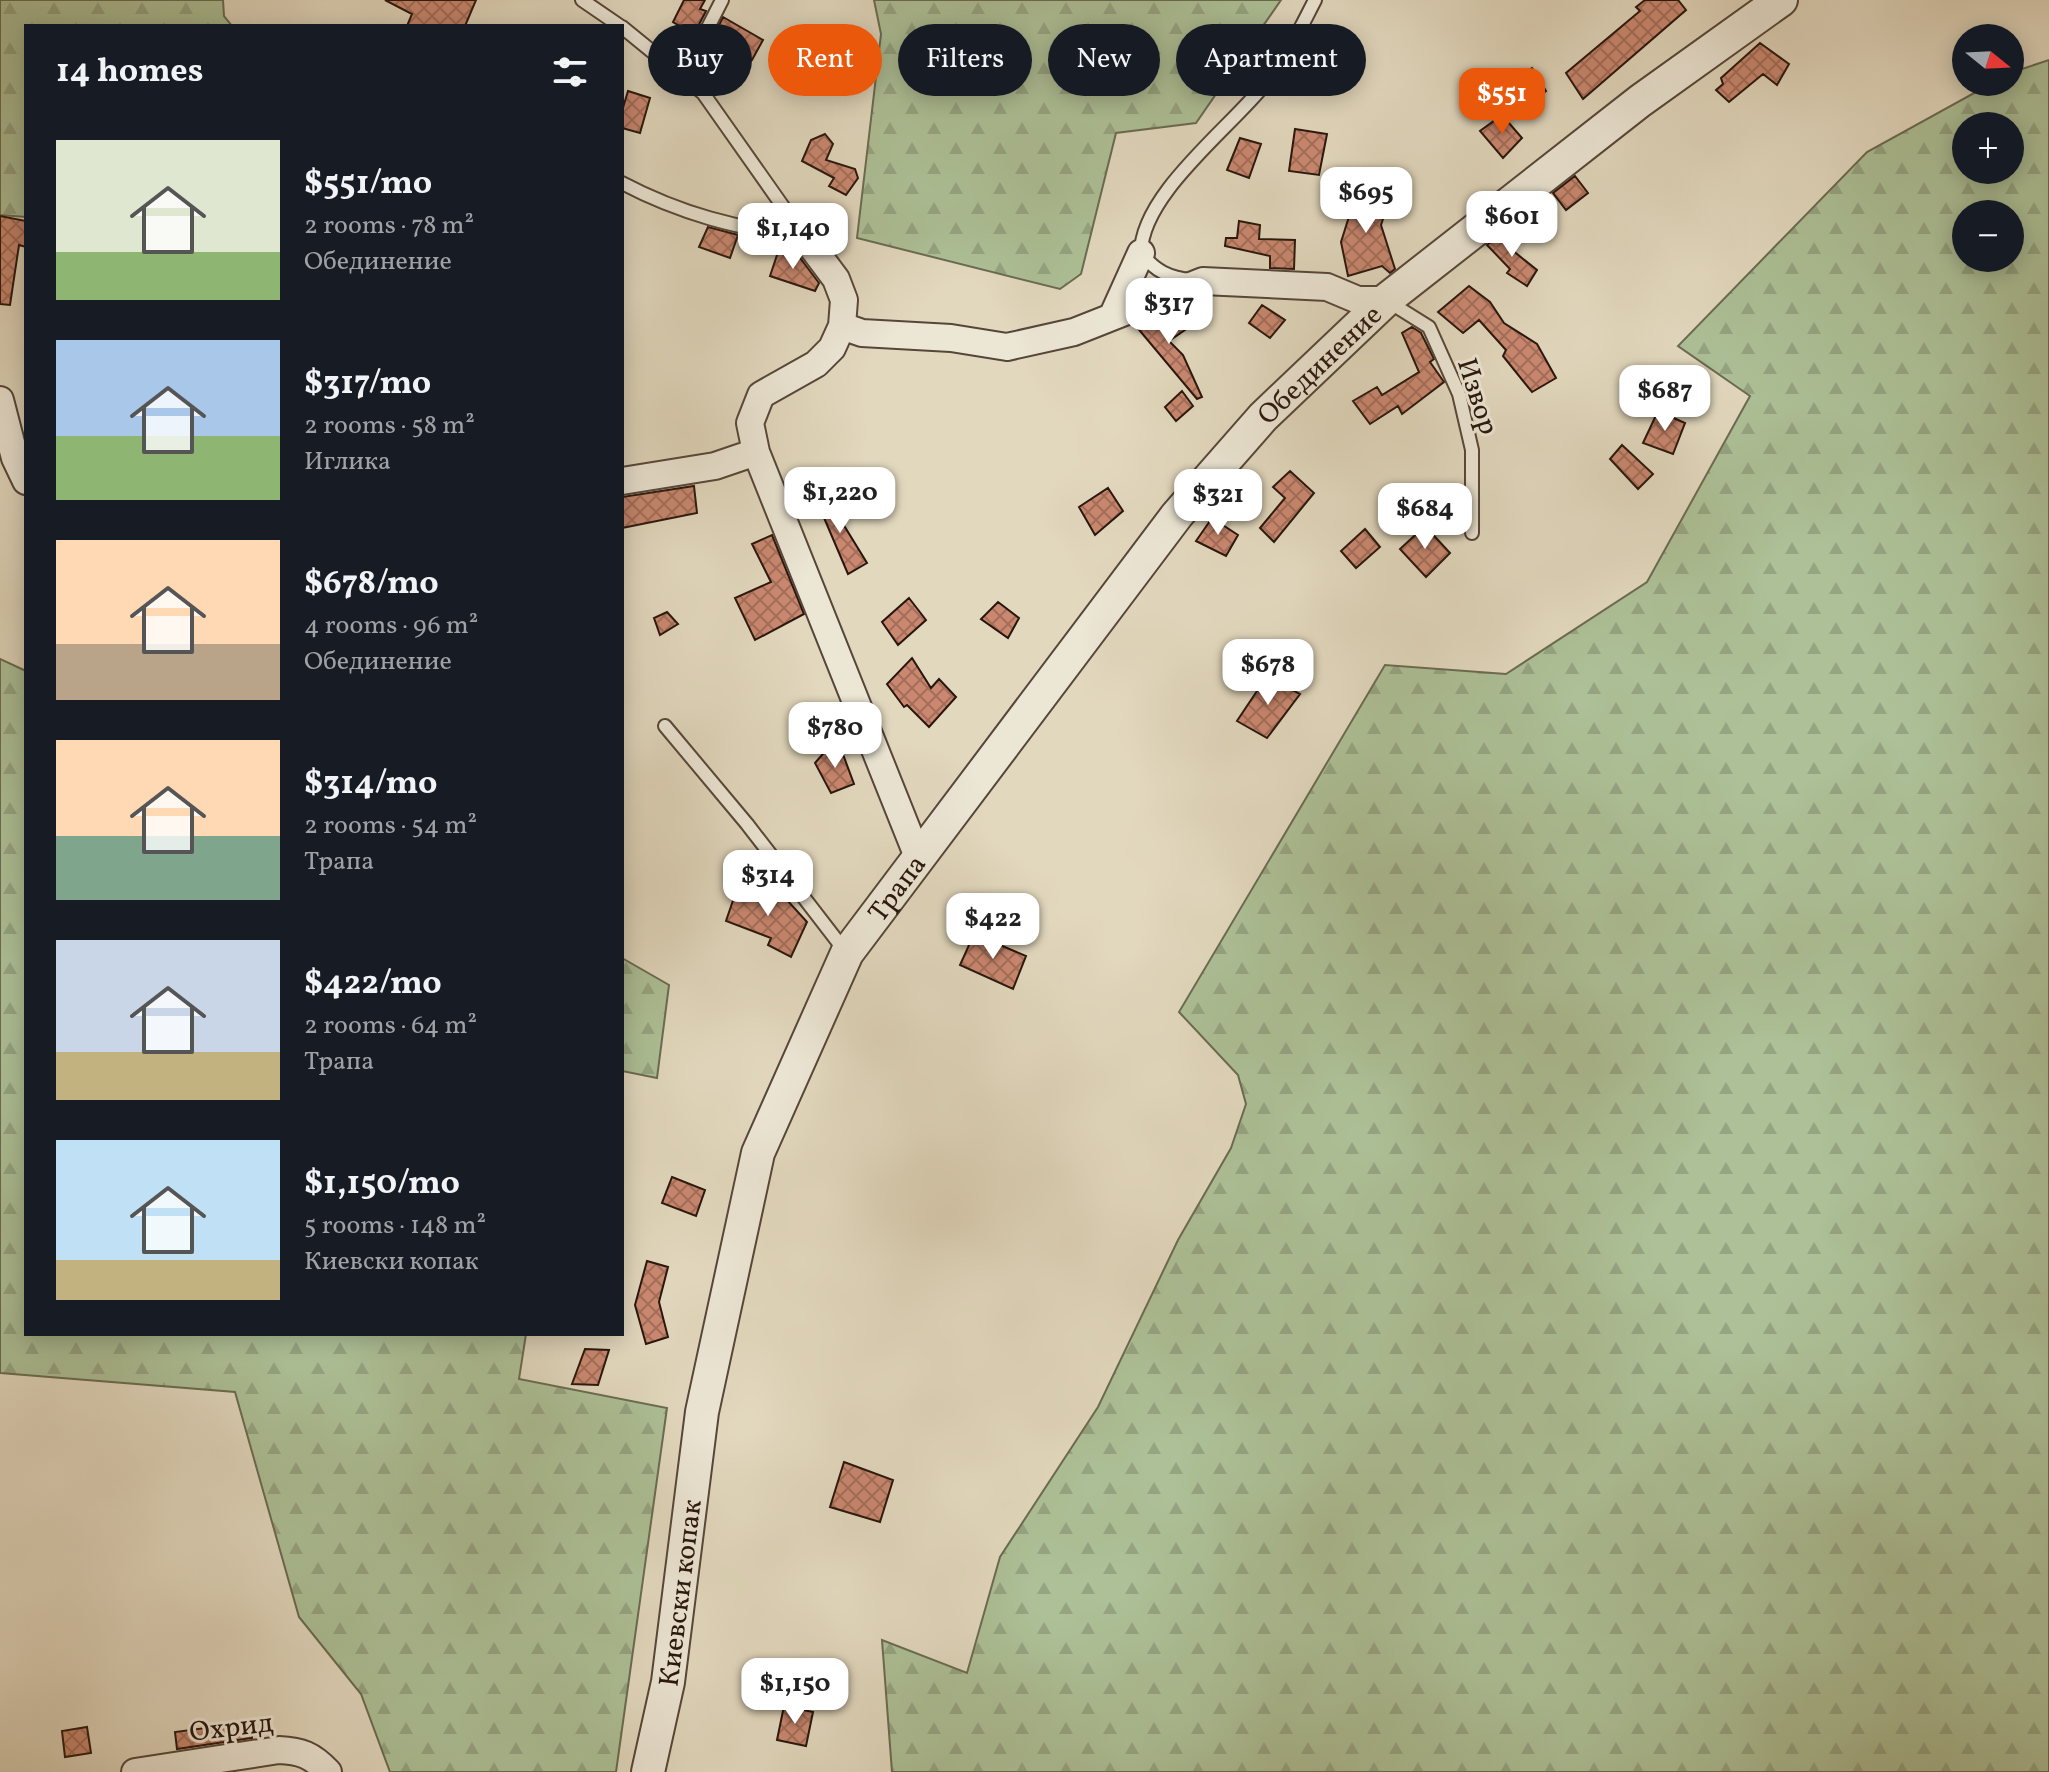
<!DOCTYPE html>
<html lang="en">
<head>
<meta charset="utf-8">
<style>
  :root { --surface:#171b24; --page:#242831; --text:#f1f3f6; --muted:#9ea1a6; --accent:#ea580c }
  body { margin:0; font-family:Vollkorn,serif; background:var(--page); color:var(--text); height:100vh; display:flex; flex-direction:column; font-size:30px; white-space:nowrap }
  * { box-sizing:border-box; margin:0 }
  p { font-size:26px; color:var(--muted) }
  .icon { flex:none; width:44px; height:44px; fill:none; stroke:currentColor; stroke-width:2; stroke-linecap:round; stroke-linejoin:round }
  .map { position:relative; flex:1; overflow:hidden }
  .panel { position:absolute; left:24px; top:24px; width:600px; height:1312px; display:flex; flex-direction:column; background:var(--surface); border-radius:0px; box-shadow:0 4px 20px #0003 }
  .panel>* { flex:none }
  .banner { position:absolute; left:648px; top:24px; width:760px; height:72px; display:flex; gap:16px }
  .needle { width:52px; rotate:108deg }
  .controls { position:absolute; left:1952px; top:24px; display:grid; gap:16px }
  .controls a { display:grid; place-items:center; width:72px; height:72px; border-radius:50%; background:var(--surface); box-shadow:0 4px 20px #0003; font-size:40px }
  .price { position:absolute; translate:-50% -68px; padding:0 18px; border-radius:16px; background:#fff; color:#222; font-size:26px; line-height:52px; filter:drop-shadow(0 2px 4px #0008) }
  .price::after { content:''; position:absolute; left:50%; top:48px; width:24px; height:18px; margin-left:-12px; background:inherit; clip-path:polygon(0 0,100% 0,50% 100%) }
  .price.active { background:var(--accent); color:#fff }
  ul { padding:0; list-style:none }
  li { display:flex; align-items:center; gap:24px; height:200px; padding:0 32px }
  li span { display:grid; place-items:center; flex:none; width:224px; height:160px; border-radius:0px; color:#555 }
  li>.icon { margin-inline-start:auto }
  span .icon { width:96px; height:96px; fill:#fffc; stroke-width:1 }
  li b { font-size:34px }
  h2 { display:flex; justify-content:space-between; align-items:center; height:96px; padding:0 32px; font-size:34px }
  .chip { padding:0 28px; border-radius:36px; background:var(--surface); box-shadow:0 4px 20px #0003; font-size:28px; line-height:72px }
  .chip.active { background:var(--accent); color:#fff }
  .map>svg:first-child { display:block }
  .forest { fill:url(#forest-firs); stroke:#6a6b52; stroke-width:2; fill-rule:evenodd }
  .water { fill:url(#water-waves); stroke:#6c7776; stroke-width:2 }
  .building { fill:url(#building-cross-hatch); stroke:#28160d; stroke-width:2 }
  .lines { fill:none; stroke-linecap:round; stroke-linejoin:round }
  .service-casing { stroke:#564639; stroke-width:16 }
  .minor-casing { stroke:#564639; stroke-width:30 }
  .tertiary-casing { stroke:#564639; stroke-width:36 }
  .service { stroke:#ece6d5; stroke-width:12 }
  .minor { stroke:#ece6d5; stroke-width:26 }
  .tertiary { stroke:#ece6d5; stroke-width:32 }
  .labels { text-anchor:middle; stroke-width:6; stroke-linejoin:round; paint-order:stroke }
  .street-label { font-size:28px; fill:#28160d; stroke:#ece6d5 }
</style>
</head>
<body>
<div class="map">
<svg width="2049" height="1772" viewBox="0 0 2049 1772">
  <defs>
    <pattern id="forest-firs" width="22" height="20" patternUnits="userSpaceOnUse" patternTransform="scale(2)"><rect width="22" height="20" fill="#adc097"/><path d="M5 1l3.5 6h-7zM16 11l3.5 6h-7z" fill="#95a481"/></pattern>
    <pattern id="water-waves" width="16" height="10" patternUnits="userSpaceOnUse" patternTransform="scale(2)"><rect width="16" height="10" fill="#9ab7bc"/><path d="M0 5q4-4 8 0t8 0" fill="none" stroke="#7e9497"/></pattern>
    <pattern id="building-cross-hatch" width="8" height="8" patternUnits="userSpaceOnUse" patternTransform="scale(2)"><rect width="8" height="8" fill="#ca8870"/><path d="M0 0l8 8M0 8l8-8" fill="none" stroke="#a46e5a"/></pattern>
  </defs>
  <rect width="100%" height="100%" fill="#e2d8be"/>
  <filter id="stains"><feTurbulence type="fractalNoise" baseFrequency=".0025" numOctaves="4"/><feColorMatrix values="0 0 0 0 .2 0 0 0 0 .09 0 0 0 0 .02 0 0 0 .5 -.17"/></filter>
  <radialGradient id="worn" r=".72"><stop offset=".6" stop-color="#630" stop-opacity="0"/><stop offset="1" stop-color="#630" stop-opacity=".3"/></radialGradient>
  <path class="forest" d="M 0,0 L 223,0 L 224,16 L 232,26 L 26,26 L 26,217 L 0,215 Z
    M 874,0 L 1281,0 L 1196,123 L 1116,133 L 1081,274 L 1060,289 L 857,238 L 881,34 Z
    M 2049,60 L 2049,1772 L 892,1772 L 882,1640 L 967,1673 L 1000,1557 L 1098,1407 L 1178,1240 L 1231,1148 L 1246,1104 L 1238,1075 L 1179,1012 L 1385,665 L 1506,674 L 1647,582 L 1750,396 L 1678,346 L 1867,152 L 1994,82 L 2010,82 L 2010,73 ZM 2010,126 L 2010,170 L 1966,170 L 1966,126 ZM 1966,214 L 2010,214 L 2010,258 L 1966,258 Z
    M 0,659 L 26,671 L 26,1334 L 526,1334 L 519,1379 L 667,1408 L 616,1772 L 390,1772 L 361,1694 L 299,1617 L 235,1392 L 0,1373 Z
    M 622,958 L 669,985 L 657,1078 L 622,1071 Z"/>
  <path class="water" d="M 1435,511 L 1447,524 L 1439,533 L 1415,520 Z"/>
  <path class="building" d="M 385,0 L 476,0 L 465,26 L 407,26 L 412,14 Z
    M 684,0 L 705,0 L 700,9 L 706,11 L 694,34 L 673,22 Z
    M 1645,0 L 1678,0 L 1686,10 L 1583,99 L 1566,73 L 1640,11 L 1636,7 Z
    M 723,17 L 763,40 L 752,60 L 712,40 Z
    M 1760,43 L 1789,64 L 1777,85 L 1763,74 L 1729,102 L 1716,90 L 1723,84 L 1721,78 Z
    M 1532,68 L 1546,91 L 1530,103 L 1513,79 Z
    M 628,91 L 650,98 L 640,133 L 622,128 L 622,111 Z
    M 1502,115 L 1522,138 L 1503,158 L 1480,131 Z
    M 1295,129 L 1327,134 L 1319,175 L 1289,171 Z
    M 825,134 L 833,144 L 826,160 L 855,169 L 858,178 L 846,195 L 829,186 L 834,178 L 802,161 L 811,140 Z
    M 1240,138 L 1261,144 L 1249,178 L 1227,170 Z
    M 1575,176 L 1588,193 L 1566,210 L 1553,193 Z
    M 1358,188 L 1390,198 L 1381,225 L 1395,269 L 1390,273 L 1382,266 L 1348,276 L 1341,242 Z
    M 0,216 L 26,221 L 26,247 L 19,245 L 10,305 L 0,304 Z
    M 1239,221 L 1260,225 L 1259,239 L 1295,240 L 1294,269 L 1270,268 L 1270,256 L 1225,246 L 1226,238 L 1237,238 Z
    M 708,227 L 738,235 L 730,258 L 699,247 Z
    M 1504,231 L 1514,241 L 1507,246 L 1537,270 L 1527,286 L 1507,273 L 1510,269 L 1487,245 Z
    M 779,249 L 792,255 L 797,254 L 819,283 L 815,291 L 770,276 Z
    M 1469,286 L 1490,302 L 1504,323 L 1537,344 L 1556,378 L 1532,392 L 1503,356 L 1506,350 L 1479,320 L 1463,333 L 1438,312 Z
    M 1262,305 L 1285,320 L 1270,338 L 1249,323 Z
    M 1174,310 L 1185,330 L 1169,341 L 1183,355 L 1202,397 L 1197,399 L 1135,325 L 1149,320 L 1153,323 L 1151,319 Z
    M 1412,327 L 1421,333 L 1434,359 L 1430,362 L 1444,382 L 1402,414 L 1398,406 L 1370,424 L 1353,401 L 1377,387 L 1382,395 L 1419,372 L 1402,333 Z
    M 1182,391 L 1193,406 L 1176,421 L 1165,407 Z
    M 1658,411 L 1685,423 L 1673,454 L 1643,443 Z
    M 1622,445 L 1653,474 L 1638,489 L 1610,459 Z
    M 1290,471 L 1314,493 L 1274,542 L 1260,528 L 1285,498 L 1273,487 Z
    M 694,486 L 697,513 L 622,528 L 622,497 Z
    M 821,488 L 867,563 L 848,574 L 813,492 Z
    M 1108,488 L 1123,511 L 1095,535 L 1079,507 Z
    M 1212,518 L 1238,535 L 1226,556 L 1196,541 Z
    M 1425,526 L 1450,553 L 1426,577 L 1400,549 Z
    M 1365,529 L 1380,547 L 1356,568 L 1341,551 Z
    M 772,535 L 804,614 L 755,640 L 735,598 L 771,582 L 752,544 Z
    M 909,598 L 926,620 L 898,645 L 882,622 Z
    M 998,602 L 1019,618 L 1008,638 L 981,619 Z
    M 667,612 L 678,624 L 660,635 L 654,618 Z
    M 912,658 L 931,688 L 939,679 L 956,697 L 929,727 L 907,705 L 904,707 L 887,684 Z
    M 1267,676 L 1300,694 L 1267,738 L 1237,721 Z
    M 828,748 L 833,751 L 841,749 L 854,784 L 831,793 L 815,763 Z
    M 739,883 L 788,901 L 807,922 L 791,957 L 768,945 L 771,938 L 726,921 Z
    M 974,934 L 1026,956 L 1013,989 L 960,965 Z
    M 672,1177 L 705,1190 L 696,1216 L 662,1203 Z
    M 647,1261 L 668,1267 L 659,1302 L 668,1337 L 646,1344 L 635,1305 Z
    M 585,1349 L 609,1350 L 598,1385 L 572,1384 Z
    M 844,1462 L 893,1480 L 880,1522 L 830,1507 Z
    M 784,1706 L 813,1712 L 806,1746 L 777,1740 Z
    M 250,1722 L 252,1738 L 177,1749 L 175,1732 Z
    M 87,1727 L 91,1753 L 65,1757 L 62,1731 Z"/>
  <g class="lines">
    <g class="service-casing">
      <path id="service" d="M 582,0 L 620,26
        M 622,27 L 703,93 L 803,235
        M 690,79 L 697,49 L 722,0
        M 622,183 C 677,212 741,231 803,235
        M 1192,280 C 1169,278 1155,271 1141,253 C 1141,195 1229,129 1265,84 C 1286,59 1300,29 1315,0
        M 1389,302 L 1429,327 L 1459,394 L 1472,450 L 1472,533
        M 665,726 L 747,824 L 845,951"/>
    </g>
    <g class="minor-casing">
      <path id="minor" d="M 803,235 L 836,279 L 844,300 L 842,326 L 832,348 L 816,364 L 761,395 L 750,423 L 756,452 L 918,857
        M 1113,315 L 1141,253
        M 842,326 L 862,333 L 951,338 L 1007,347 L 1074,332 L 1203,281 L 1327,287 L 1358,300 L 1386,300
        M 0,400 L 15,458 L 26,481
        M 622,481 L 715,466 L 756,452
        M 135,1772 L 279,1750 C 301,1751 312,1755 328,1772"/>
    </g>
    <g class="tertiary-casing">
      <g id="tertiary">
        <path id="s1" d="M 648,1772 L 668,1682 L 702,1412 L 758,1153 L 847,953 L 1177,515 L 1263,417 L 1386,300 L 1640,101 L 1781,0"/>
      </g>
    </g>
    <use href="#service" class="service"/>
    <use href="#minor" class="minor"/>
    <use href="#tertiary" class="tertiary"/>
  </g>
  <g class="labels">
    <g class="street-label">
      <text dy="10" stroke="none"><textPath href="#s1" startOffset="1604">Обединение</textPath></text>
      <text transform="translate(1479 396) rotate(72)" y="10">Извор</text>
      <text dy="10" stroke="none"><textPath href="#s1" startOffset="930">Трапа</textPath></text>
      <text dy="10" stroke="none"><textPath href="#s1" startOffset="182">Киевски копак</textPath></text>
      <text transform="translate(231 1726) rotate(-7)" y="10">Охрид</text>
    </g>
  </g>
  <rect width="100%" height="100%" filter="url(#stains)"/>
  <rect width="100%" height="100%" fill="url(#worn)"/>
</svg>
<div class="controls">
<a><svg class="needle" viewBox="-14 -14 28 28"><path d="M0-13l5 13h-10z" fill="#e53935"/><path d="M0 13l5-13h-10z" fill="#9ea1a6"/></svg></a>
<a>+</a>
<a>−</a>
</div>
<b class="price active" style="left:1502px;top:136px">$551</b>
<b class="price" style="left:1366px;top:235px">$695</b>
<b class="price" style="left:1512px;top:259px">$601</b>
<b class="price" style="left:793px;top:271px">$1,140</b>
<b class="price" style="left:1169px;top:346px">$317</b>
<b class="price" style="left:1665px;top:433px">$687</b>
<b class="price" style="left:840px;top:535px">$1,220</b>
<b class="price" style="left:1218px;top:537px">$321</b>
<b class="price" style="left:1425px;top:551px">$684</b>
<b class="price" style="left:1268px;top:707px">$678</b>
<b class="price" style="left:835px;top:770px">$780</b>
<b class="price" style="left:768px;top:918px">$314</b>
<b class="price" style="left:993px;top:961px">$422</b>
<b class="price" style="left:795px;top:1726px">$1,150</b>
<div class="banner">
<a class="chip">Buy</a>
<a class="chip active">Rent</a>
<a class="chip">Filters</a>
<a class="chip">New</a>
<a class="chip">Apartment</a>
</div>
<section class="panel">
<h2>14 homes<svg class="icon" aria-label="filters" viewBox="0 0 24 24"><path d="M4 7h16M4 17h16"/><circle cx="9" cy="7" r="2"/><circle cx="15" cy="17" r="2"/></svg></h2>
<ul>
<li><span style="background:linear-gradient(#dfe7d0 70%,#8fb573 0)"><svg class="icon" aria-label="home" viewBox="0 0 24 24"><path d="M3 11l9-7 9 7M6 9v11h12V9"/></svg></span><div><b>$551/mo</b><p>2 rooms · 78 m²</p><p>Обединение</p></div></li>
<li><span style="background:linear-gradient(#a9c7e8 60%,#8fb573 0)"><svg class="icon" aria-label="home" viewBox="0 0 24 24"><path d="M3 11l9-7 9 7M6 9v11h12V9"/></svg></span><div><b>$317/mo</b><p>2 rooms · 58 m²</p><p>Иглика</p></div></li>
<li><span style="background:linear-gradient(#ffd9b3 65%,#b9a48a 0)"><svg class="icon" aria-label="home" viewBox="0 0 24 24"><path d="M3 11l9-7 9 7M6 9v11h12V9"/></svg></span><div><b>$678/mo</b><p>4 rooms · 96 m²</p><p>Обединение</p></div></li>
<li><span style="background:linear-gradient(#ffd9b3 60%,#7fa58c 0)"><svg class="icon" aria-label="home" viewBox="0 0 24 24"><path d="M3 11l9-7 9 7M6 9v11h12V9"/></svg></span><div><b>$314/mo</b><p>2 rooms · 54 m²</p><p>Трапа</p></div></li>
<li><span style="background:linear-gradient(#c9d6e8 70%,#c2b280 0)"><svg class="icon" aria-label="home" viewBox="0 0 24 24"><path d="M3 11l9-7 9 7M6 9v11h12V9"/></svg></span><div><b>$422/mo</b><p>2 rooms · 64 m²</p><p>Трапа</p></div></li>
<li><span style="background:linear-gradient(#bfe0f5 75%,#c2b280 0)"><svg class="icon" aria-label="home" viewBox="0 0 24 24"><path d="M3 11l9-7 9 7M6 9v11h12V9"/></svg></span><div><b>$1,150/mo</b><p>5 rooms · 148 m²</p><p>Киевски копак</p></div></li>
</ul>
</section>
</div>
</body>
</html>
